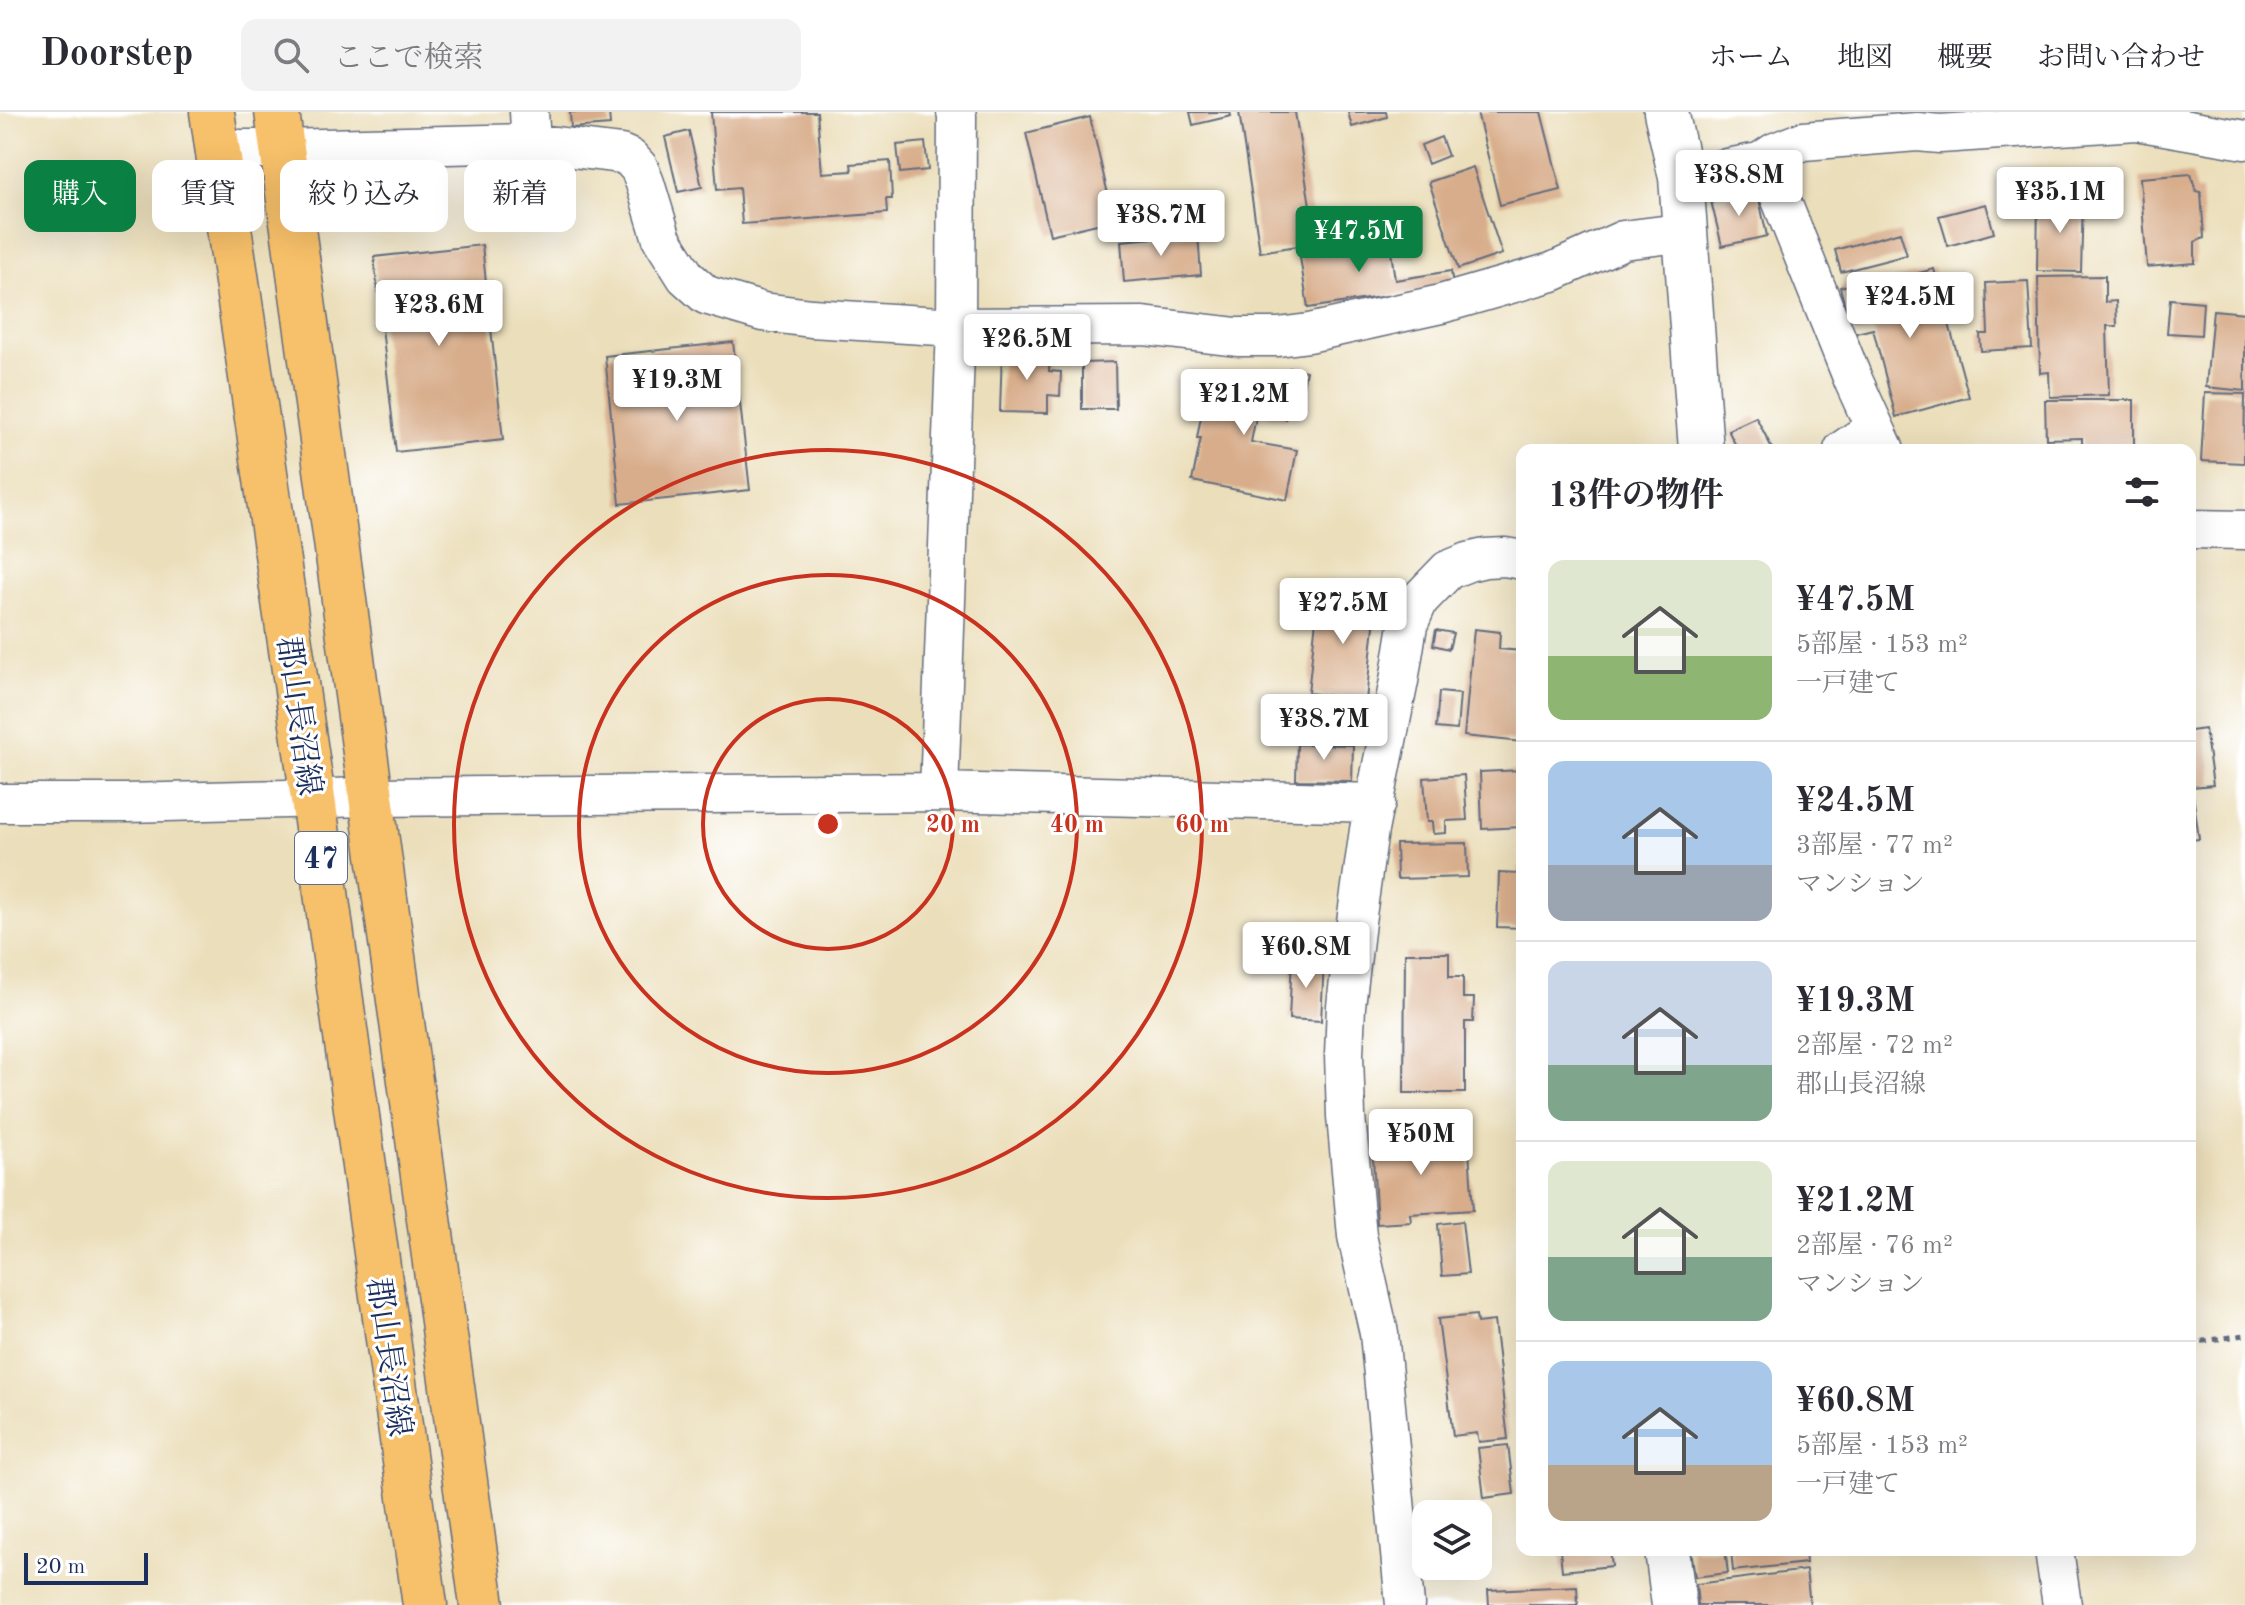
<!DOCTYPE html>
<html lang="ja">
<head>
<meta charset="utf-8">
<style>
  :root { --surface:#fff; --page:#f2f2f3; --text:#2b2b33; --muted:#7c7c81; --line:#e1e1e2; --accent:#0b8043 }
  body { margin:0; font-family:"Old Standard TT","Noto Serif JP",serif; background:var(--page); color:var(--text); height:100vh; display:flex; flex-direction:column; font-size:30px; white-space:nowrap }
  * { box-sizing:border-box; margin:0 }
  p { font-size:26px; color:var(--muted) }
  .icon { flex:none; width:44px; height:44px; fill:none; stroke:currentColor; stroke-width:2; stroke-linecap:round; stroke-linejoin:round }
  .map { position:relative; flex:1; overflow:hidden }
  .details { position:absolute; left:1516px; top:332px; width:680px; height:1112px; display:flex; flex-direction:column; background:var(--surface); border-radius:16px; box-shadow:0 8px 32px #0002 }
  .details>* { flex:none }
  .hud { position:absolute; left:24px; top:48px; width:760px; height:72px; display:flex; gap:16px }
  .buttons { position:absolute; left:1412px; top:1388px; display:grid; gap:16px }
  .buttons a { display:grid; place-items:center; width:80px; height:80px; border-radius:16px; background:var(--surface); box-shadow:0 8px 32px #0002; font-size:40px }
  .scale { position:absolute; left:24px; bottom:20px; width:124px; box-sizing:border-box; padding-left:8px; border:4px solid #1b2f5e; border-top:0; font-size:22px; line-height:28px; white-space:nowrap; color:#1b2f5e; -webkit-text-stroke:6px #fff; paint-order:stroke }
  .price { position:absolute; translate:-50% -68px; padding:0 18px; border-radius:8px; background:#fff; color:#222; font-size:26px; line-height:52px; filter:drop-shadow(0 2px 4px #0008) }
  .price::after { content:''; position:absolute; left:50%; top:48px; width:24px; height:18px; margin-left:-12px; background:inherit; clip-path:polygon(0 0,100% 0,50% 100%) }
  .price.active { background:var(--accent); color:#fff }
  ul { padding:0; list-style:none }
  li { display:flex; align-items:center; gap:24px; height:200px; padding:0 32px }
  li+li { border-top:2px solid var(--line) }
  li span { display:grid; place-items:center; flex:none; width:224px; height:160px; border-radius:16px; color:#555 }
  li>.icon { margin-inline-start:auto }
  span .icon { width:96px; height:96px; fill:#fffc; stroke-width:1 }
  li b { font-size:34px }
  h2 { display:flex; justify-content:space-between; align-items:center; height:96px; padding:0 32px; font-size:34px }
  .pill { padding:0 28px; border-radius:16px; background:var(--surface); box-shadow:0 8px 32px #0002; font-size:28px; line-height:72px }
  .pill.active { background:var(--accent); color:#fff }
  header { display:flex; align-items:center; gap:48px; box-sizing:border-box; height:112px; padding:0 40px; background:var(--surface); border-bottom:2px solid var(--line) }
  header strong { font-size:38px }
  nav { display:flex; gap:44px; margin-inline-start:auto; font-size:28px }
  .search { width:560px; height:72px; background:var(--page); display:flex; align-items:center; gap:20px; box-sizing:border-box; padding:0 28px; border-radius:16px; color:var(--muted); font-size:30px }
  .map>svg:first-child { display:block }
  .building { fill:#d8ad8b }
  .lines { fill:none; stroke-linecap:round; stroke-linejoin:round }
  .minor-casing { stroke:#646c7e; stroke-width:41 }
  .tertiary-casing { stroke:#646c7e; stroke-width:47 }
  .primary-casing { stroke:#646c7e; stroke-width:47 }
  .path { stroke:#646c7e; stroke-width:5; stroke-dasharray:6 6; stroke-linecap:butt }
  .minor { stroke:#fff; stroke-width:38 }
  .tertiary { stroke:#fff; stroke-width:44 }
  .primary { stroke:#f7c06b; stroke-width:44 }
  .ring { fill:none; stroke:#c8321e; stroke-width:4 }
  .labels { text-anchor:middle; stroke-width:6; stroke-linejoin:round; paint-order:stroke }
  .shield { fill:#fff; stroke:#5f6d8e; stroke-width:2 }
  .shield-label { font-size:30px; font-weight:bold; fill:#1b2f5e }
  .street-label { font-size:32px; fill:#1b2f5e; stroke:#fff }
  .centre { fill:#c8321e; stroke:#fff; stroke-width:4 }
  .ring-label { font-size:24px; text-anchor:middle; font-weight:bold; fill:#c8321e; stroke:#fff; stroke-width:6; stroke-linejoin:round; paint-order:stroke }
</style>
</head>
<body>
<header>
<strong>Doorstep</strong>
<div class="search"><svg class="icon" aria-label="search" viewBox="0 0 24 24"><circle cx="10" cy="10" r="6"/><path d="M15 15l6 6"/></svg>ここで検索</div>
<nav><a>ホーム</a><a>地図</a><a>概要</a><a>お問い合わせ</a></nav>
</header>
<div class="map">
<svg width="2245" height="1493" viewBox="0 0 2245 1493">
  <rect width="100%" height="100%" fill="#fff"/>
  <filter id="ink" filterUnits="userSpaceOnUse"><feTurbulence type="fractalNoise" baseFrequency=".0125" numOctaves="2"/><feDisplacementMap in="SourceGraphic" scale="16" xChannelSelector="R" yChannelSelector="G"/><feConvolveMatrix kernelMatrix="1 2 1 2 8 2 1 2 1" color-interpolation-filters="sRGB"/></filter>
  <filter id="wash" filterUnits="userSpaceOnUse"><feTurbulence type="fractalNoise" baseFrequency=".006" numOctaves="4" result="noise"/><feDisplacementMap in="SourceGraphic" scale="32" xChannelSelector="R" yChannelSelector="G"/><feGaussianBlur stdDeviation="1.8" result="paint"/><feColorMatrix in="noise" values="0 0 0 0 0 0 0 0 0 0 0 0 0 0 0 0 0 1.4 0 .05"/><feComposite in="paint" operator="in"/></filter>
  <g filter="url(#wash)">
    <rect width="100%" height="100%" fill="#ebdeba"/>
    <g id="blocks">
      <path class="building" d="M 570,0 L 609,0 L 610,13 L 571,16 Z
        M 711,0 L 817,0 L 822,61 L 852,59 L 851,52 L 890,49 L 892,87 L 886,87 L 887,101 L 742,112 L 739,76 L 717,78 Z
        M 1190,0 L 1230,0 L 1231,4 L 1193,13 Z
        M 1239,0 L 1295,0 L 1312,106 L 1306,107 L 1310,132 L 1260,140 Z
        M 1348,0 L 1386,0 L 1387,5 L 1352,15 Z
        M 1477,0 L 1541,0 L 1561,78 L 1500,93 Z
        M 1090,5 L 1114,108 L 1050,123 L 1026,21 Z
        M 689,19 L 702,75 L 678,80 L 665,25 Z
        M 1441,25 L 1448,44 L 1428,52 L 1421,33 Z
        M 925,30 L 928,58 L 900,61 L 897,33 Z
        M 1473,55 L 1502,142 L 1458,157 L 1429,70 Z
        M 2191,62 L 2196,79 L 2201,80 L 2204,126 L 2195,130 L 2195,151 L 2147,155 L 2140,66 Z
        M 1757,78 L 1767,124 L 1722,134 L 1711,89 Z
        M 2038,86 L 2083,87 L 2081,160 L 2037,159 Z
        M 1986,92 L 1994,121 L 1948,134 L 1939,104 Z
        M 1900,120 L 1907,143 L 1841,160 L 1835,138 Z
        M 1198,122 L 1201,163 L 1124,170 L 1121,129 Z
        M 1389,125 L 1395,168 L 1451,159 L 1453,174 L 1308,196 L 1299,139 Z
        M 482,133 L 503,328 L 396,340 L 374,145 Z
        M 1934,157 L 1969,285 L 1896,305 L 1873,217 L 1852,222 L 1840,175 L 1861,170 L 1862,176 Z
        M 2105,164 L 2105,190 L 2116,189 L 2117,214 L 2107,214 L 2109,283 L 2050,285 L 2049,260 L 2040,261 L 2038,165 Z
        M 2028,169 L 2032,236 L 1981,239 L 1980,222 L 1988,222 L 1986,171 Z
        M 2170,187 L 2203,190 L 2201,223 L 2167,221 Z
        M 2213,198 L 2245,201 L 2245,279 L 2206,275 Z
        M 733,230 L 750,378 L 620,392 L 605,244 Z
        M 1002,238 L 1050,240 L 1049,259 L 1061,260 L 1060,284 L 1048,283 L 1048,301 L 1000,300 Z
        M 1115,250 L 1116,297 L 1082,297 L 1082,251 Z
        M 1290,256 L 1306,259 L 1301,284 L 1290,283 L 1286,307 L 1258,302 L 1261,280 L 1251,330 L 1297,338 L 1287,388 L 1192,369 L 1201,326 L 1197,326 L 1209,262 L 1288,277 Z
        M 2205,281 L 2245,282 L 2244,351 L 2201,349 Z
        M 2045,288 L 2134,288 L 2134,336 L 2082,337 L 2082,326 L 2046,327 Z
        M 1756,305 L 1773,338 L 1738,338 L 1728,318 Z
        M 1319,480 L 1377,486 L 1366,588 L 1308,581 Z
        M 1474,517 L 1500,520 L 1499,537 L 1522,539 L 1522,630 L 1464,624 Z
        M 1436,518 L 1453,521 L 1449,537 L 1433,533 Z
        M 1439,580 L 1460,582 L 1457,618 L 1436,616 Z
        M 1301,593 L 1337,594 L 1336,624 L 1300,623 Z
        M 2205,617 L 2213,673 L 2192,675 L 2199,727 L 2190,728 L 2190,619 Z
        M 1297,632 L 1353,633 L 1352,669 L 1296,668 Z
        M 1522,658 L 1522,715 L 1482,717 L 1480,660 Z
        M 1464,663 L 1467,708 L 1446,709 L 1446,721 L 1433,722 L 1432,710 L 1427,710 L 1424,666 Z
        M 1467,731 L 1468,765 L 1397,767 L 1396,732 Z
        M 1519,754 L 1522,754 L 1522,816 L 1497,815 L 1499,761 L 1519,762 Z
        M 1405,841 L 1449,841 L 1449,865 L 1463,865 L 1463,886 L 1474,886 L 1473,910 L 1465,910 L 1465,981 L 1404,981 Z
        M 1292,847 L 1324,849 L 1321,909 L 1289,907 Z
        M 1468,1023 L 1473,1098 L 1410,1102 L 1411,1110 L 1377,1112 L 1372,1029 Z
        M 1462,1109 L 1468,1162 L 1442,1164 L 1438,1112 Z
        M 1476,1203 L 1477,1211 L 1494,1209 L 1508,1327 L 1479,1330 L 1477,1321 L 1453,1324 L 1438,1207 Z
        M 1508,1333 L 1514,1382 L 1484,1386 L 1478,1336 Z
        M 1560,1438 L 1610,1438 L 1612,1454 L 1562,1459 Z
        M 1691,1438 L 1725,1438 L 1728,1461 L 1695,1465 Z
        M 1731,1438 L 1805,1438 L 1806,1451 L 1733,1459 Z
        M 1806,1458 L 1810,1493 L 1698,1493 L 1696,1472 Z
        M 1577,1474 L 1578,1493 L 1489,1493 L 1488,1478 Z"/>
    </g>
  </g>
  <g filter="url(#ink)">
    <use href="#blocks" fill-opacity="0" stroke="#646c7e" stroke-width="2"/>
    <g class="lines">
      <g class="minor-casing">
        <path id="minor" d="M 529,0 L 531,31 L 621,42 L 630,46 L 639,56 L 645,71 L 662,127 L 686,165 L 706,183 L 763,200 L 811,206 L 956,215 L 1143,214 L 1237,225 L 1278,225 L 1309,221 L 1441,192 L 1552,160 L 1623,128 L 1687,120
          M 216,37 L 282,37 L 531,31
          M 1760,50 L 1775,40 L 1803,29 L 1917,20 L 1940,22 L 2136,9 L 2245,28
          M 1681,65 L 1754,51 L 1760,50 L 1769,58 L 1854,270 L 1885,338
          M 1843,338 L 1875,316
          M 2190,417 L 2245,418
          M 939,680 L 956,215 L 957,4 L 956,0
          M 0,691 L 126,691 L 370,685 L 939,680 L 1376,691
          M 2054,1438 L 2062,1493
          M 1405,1493 L 1379,1221 L 1357,1124 L 1346,1004 L 1344,943 L 1346,894 L 1356,810 L 1369,718 L 1399,569 L 1408,513 L 1419,488 L 1448,458 L 1468,450 L 1485,446 L 1505,445 L 1522,448"/>
      </g>
      <g class="tertiary-casing">
        <path id="tertiary" d="M 1666,0 L 1681,65 L 1701,338
          M 1667,1438 L 1674,1493"/>
      </g>
      <g class="primary-casing">
        <path id="primary" d="M 212,0 L 313,687 L 425,1493
          M 277,0 L 482,1493"/>
      </g>
      <path class="path" d="M 2190,1231 L 2245,1223"/>
      <use href="#minor" class="minor"/>
      <use href="#tertiary" class="tertiary"/>
      <use href="#primary" class="primary"/>
    </g>
  </g>
  <g class="ring">
    <circle cx="828" cy="712" r="125"/>
    <circle cx="828" cy="712" r="249"/>
    <circle cx="828" cy="712" r="374"/>
  </g>
  <g class="labels">
    <rect class="shield" x="295" y="720" width="52" height="52" rx="6"/>
    <g class="shield-label">
      <text x="321" y="756">47</text>
    </g>
    <g class="street-label">
      <text transform="translate(300 604) rotate(82)" y="11">郡山長沼線</text>
      <text transform="translate(390 1245) rotate(82)" y="11">郡山長沼線</text>
    </g>
  </g>
  <circle cx="828" cy="712" r="12" class="centre"/>
  <g class="ring-label">
    <text x="953" y="720">20 m</text>
    <text x="1077" y="720">40 m</text>
    <text x="1202" y="720">60 m</text>
  </g>
</svg>
<div class="buttons">
<a><svg class="icon" aria-label="layers" viewBox="0 0 24 24"><path d="M12 4l9 5-9 5-9-5zM3 14l9 5 9-5"/></svg></a>
</div>
<div class="scale">20 m</div>
<b class="price" style="left:1739px;top:106px">¥38.8M</b>
<b class="price" style="left:2060px;top:123px">¥35.1M</b>
<b class="price" style="left:1161px;top:146px">¥38.7M</b>
<b class="price active" style="left:1359px;top:162px">¥47.5M</b>
<b class="price" style="left:1910px;top:228px">¥24.5M</b>
<b class="price" style="left:439px;top:236px">¥23.6M</b>
<b class="price" style="left:1027px;top:270px">¥26.5M</b>
<b class="price" style="left:677px;top:311px">¥19.3M</b>
<b class="price" style="left:1244px;top:325px">¥21.2M</b>
<b class="price" style="left:1343px;top:534px">¥27.5M</b>
<b class="price" style="left:1324px;top:650px">¥38.7M</b>
<b class="price" style="left:1306px;top:878px">¥60.8M</b>
<b class="price" style="left:1421px;top:1065px">¥50M</b>
<div class="hud">
<a class="pill active">購入</a>
<a class="pill">賃貸</a>
<a class="pill">絞り込み</a>
<a class="pill">新着</a>
</div>
<section class="details">
<h2>13件の物件<svg class="icon" aria-label="filters" viewBox="0 0 24 24"><path d="M4 7h16M4 17h16"/><circle cx="9" cy="7" r="2"/><circle cx="15" cy="17" r="2"/></svg></h2>
<ul>
<li><span style="background:linear-gradient(#dfe7d0 60%,#8fb573 0)"><svg class="icon" aria-label="home" viewBox="0 0 24 24"><path d="M3 11l9-7 9 7M6 9v11h12V9"/></svg></span><div><b>¥47.5M</b><p>5部屋 · 153 m²</p><p>一戸建て</p></div></li>
<li><span style="background:linear-gradient(#a9c7e8 65%,#9aa5b1 0)"><svg class="icon" aria-label="home" viewBox="0 0 24 24"><path d="M3 11l9-7 9 7M6 9v11h12V9"/></svg></span><div><b>¥24.5M</b><p>3部屋 · 77 m²</p><p>マンション</p></div></li>
<li><span style="background:linear-gradient(#c9d6e8 65%,#7fa58c 0)"><svg class="icon" aria-label="home" viewBox="0 0 24 24"><path d="M3 11l9-7 9 7M6 9v11h12V9"/></svg></span><div><b>¥19.3M</b><p>2部屋 · 72 m²</p><p>郡山長沼線</p></div></li>
<li><span style="background:linear-gradient(#dfe7d0 60%,#7fa58c 0)"><svg class="icon" aria-label="home" viewBox="0 0 24 24"><path d="M3 11l9-7 9 7M6 9v11h12V9"/></svg></span><div><b>¥21.2M</b><p>2部屋 · 76 m²</p><p>マンション</p></div></li>
<li><span style="background:linear-gradient(#a9c7e8 65%,#b9a48a 0)"><svg class="icon" aria-label="home" viewBox="0 0 24 24"><path d="M3 11l9-7 9 7M6 9v11h12V9"/></svg></span><div><b>¥60.8M</b><p>5部屋 · 153 m²</p><p>一戸建て</p></div></li>
</ul>
</section>
</div>
</body>
</html>
